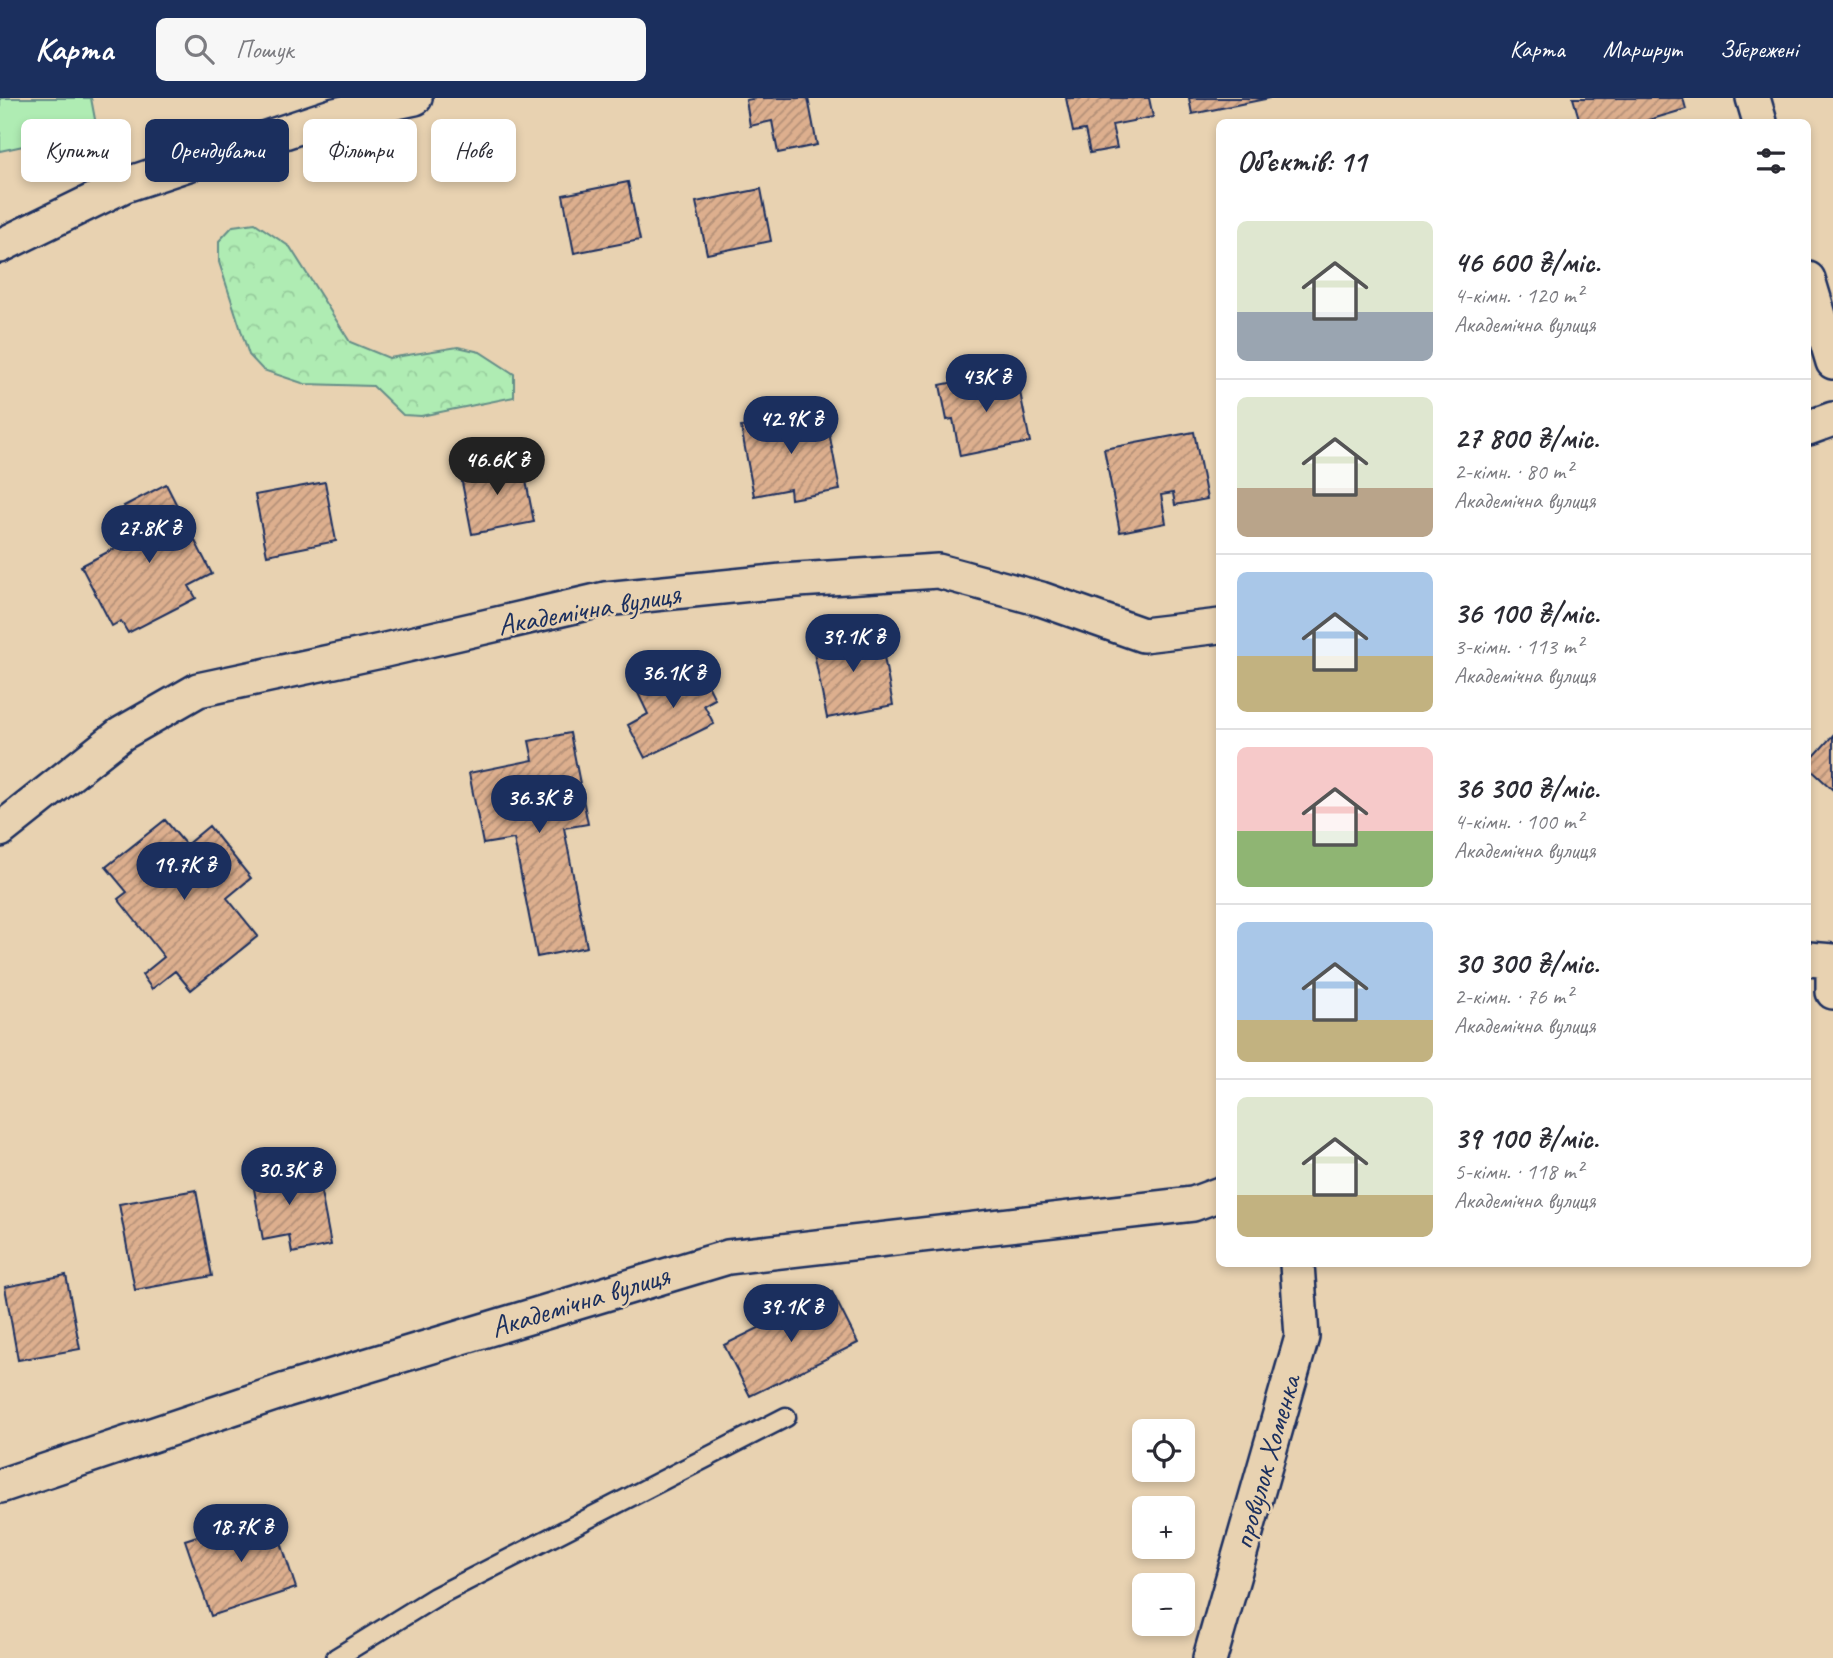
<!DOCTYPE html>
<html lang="uk">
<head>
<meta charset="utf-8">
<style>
  :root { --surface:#fff; --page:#f7f7f7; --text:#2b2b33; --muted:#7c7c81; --line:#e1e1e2; --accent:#1b2f5e }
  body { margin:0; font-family:Caveat,sans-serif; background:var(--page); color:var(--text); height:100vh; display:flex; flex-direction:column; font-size:26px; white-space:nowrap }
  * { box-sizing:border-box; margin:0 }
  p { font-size:23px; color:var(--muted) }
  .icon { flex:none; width:38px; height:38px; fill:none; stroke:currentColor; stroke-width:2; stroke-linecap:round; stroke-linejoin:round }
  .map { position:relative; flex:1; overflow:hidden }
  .sheet { position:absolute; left:1216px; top:21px; width:595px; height:1148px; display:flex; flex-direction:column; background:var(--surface); border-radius:10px; box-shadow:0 4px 10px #0003 }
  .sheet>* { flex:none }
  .hud { position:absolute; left:21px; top:21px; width:665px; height:63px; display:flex; gap:14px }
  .fabs { position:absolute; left:1132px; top:1321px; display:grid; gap:14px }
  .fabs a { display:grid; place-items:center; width:63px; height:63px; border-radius:10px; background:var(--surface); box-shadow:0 4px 10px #0003; font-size:35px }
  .price { position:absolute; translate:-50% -60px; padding:0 16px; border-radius:24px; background:var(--accent); color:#fff; font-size:23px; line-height:46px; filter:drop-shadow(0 2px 4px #0008) }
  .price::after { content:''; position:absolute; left:50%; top:42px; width:21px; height:16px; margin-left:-10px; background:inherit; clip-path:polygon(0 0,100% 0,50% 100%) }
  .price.current { background:#222; color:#fff }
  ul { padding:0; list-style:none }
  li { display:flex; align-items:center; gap:21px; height:175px; padding:0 21px }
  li+li { border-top:2px solid var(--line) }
  li span { display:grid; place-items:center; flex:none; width:196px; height:140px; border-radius:10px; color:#555 }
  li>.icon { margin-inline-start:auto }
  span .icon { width:84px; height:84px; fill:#fffc; stroke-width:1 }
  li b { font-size:30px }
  h2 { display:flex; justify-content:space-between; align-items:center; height:84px; padding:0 21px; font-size:30px }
  .pill { padding:0 24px; border-radius:10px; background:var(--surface); box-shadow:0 4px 10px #0003; font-size:24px; line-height:63px }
  .pill.current { background:var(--accent); color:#fff }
  header { display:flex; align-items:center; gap:42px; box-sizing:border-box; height:98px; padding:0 35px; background:var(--accent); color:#fff }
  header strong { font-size:33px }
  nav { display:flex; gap:38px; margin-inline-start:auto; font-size:24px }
  .search { width:490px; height:63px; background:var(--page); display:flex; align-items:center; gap:18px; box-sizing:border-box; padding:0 24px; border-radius:10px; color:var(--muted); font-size:26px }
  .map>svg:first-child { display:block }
  .forest { fill:url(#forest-crowns); stroke:#658e88; stroke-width:2 }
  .pitch { fill:#afecb3; stroke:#658e88; stroke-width:2 }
  .building { fill:url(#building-hatch); stroke:#1b2f5e; stroke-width:2 }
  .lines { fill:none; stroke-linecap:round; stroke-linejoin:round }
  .service-casing { stroke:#1b2f5e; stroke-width:23 }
  .minor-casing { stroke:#1b2f5e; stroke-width:38 }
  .service { stroke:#e8d2b1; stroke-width:18 }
  .minor { stroke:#e8d2b1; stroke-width:33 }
  .labels { text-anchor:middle; stroke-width:5; stroke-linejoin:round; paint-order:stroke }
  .street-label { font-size:30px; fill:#1b2f5e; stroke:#e8d2b1 }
</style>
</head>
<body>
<header>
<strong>Карта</strong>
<div class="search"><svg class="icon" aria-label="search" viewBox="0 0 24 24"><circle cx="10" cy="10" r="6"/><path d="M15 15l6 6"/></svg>Пошук</div>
<nav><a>Карта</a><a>Маршрут</a><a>Збережені</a></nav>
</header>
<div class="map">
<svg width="1833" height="1560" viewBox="0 0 1833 1560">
  <defs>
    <pattern id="forest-crowns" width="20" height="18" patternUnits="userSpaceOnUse" patternTransform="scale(1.75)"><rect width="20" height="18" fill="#afecb3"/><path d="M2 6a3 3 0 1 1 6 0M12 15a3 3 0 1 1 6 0" fill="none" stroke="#96cb9c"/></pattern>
    <pattern id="building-hatch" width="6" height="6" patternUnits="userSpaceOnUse" patternTransform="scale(1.75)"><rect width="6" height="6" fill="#ddaf8e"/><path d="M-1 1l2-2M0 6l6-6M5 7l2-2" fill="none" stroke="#b28f77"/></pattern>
  </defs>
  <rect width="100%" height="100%" fill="#e8d2b1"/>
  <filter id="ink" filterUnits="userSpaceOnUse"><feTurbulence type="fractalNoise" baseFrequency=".0143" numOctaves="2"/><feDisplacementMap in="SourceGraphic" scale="14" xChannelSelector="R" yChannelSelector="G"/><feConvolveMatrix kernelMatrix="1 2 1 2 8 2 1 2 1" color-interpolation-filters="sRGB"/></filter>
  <g filter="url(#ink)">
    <path class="forest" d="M 255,125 L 290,149 L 350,244 L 389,260 L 458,249 L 480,254 L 514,276 L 514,299 L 421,318 L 403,317 L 373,288 L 305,286 L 263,272 L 249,257 L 219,164 L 219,143 L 233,128 Z"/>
    <path class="pitch" d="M 0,0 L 91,0 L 97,32 L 0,53 Z"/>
    <path class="building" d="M 757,0 L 808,0 L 817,47 L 778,55 L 772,23 L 750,28 L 746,2 Z
      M 1066,0 L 1149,0 L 1153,19 L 1112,27 L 1117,50 L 1090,55 L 1085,32 L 1073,34 Z
      M 1189,0 L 1270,0 L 1192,16 Z
      M 1573,0 L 1683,0 L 1686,11 L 1642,24 L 1580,24 Z
      M 628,84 L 640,142 L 574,155 L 563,97 Z
      M 761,91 L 771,143 L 707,156 L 696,104 Z
      M 1004,273 L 1006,282 L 1017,279 L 1030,344 L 960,358 L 953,321 L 947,322 L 940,287 L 964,282 L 966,290 L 984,285 L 982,277 Z
      M 825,313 L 840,392 L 791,401 L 790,391 L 754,398 L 741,329 Z
      M 1194,334 L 1207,401 L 1175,407 L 1173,395 L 1161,397 L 1166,425 L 1120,434 L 1104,351 Z
      M 522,362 L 534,424 L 472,436 L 460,374 Z
      M 325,384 L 336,443 L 267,457 L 255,397 Z
      M 166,386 L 212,476 L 189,488 L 196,500 L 128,535 L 121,523 L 112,528 L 81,468 L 140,437 L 124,408 Z
      M 879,532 L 893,607 L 827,620 L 812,545 Z
      M 696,563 L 715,601 L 704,607 L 714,626 L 645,660 L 628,627 L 648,616 L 637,593 Z
      M 570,635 L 588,726 L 564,730 L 587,849 L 537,859 L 514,741 L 483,746 L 469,675 L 533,662 L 529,643 Z
      M 1833,637 L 1833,692 L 1808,669 L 1808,665 Z
      M 165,722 L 186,747 L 209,728 L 251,780 L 227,800 L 258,838 L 191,892 L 175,873 L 152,891 L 142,877 L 164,859 L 118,801 L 127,794 L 106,769 Z
      M 292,1060 L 299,1093 L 320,1089 L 331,1147 L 292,1155 L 289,1137 L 263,1142 L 250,1068 Z
      M 196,1092 L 212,1178 L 135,1192 L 119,1106 Z
      M 66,1177 L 80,1251 L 18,1262 L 5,1189 Z
      M 832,1194 L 858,1245 L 750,1298 L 724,1247 Z
      M 271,1414 L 296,1490 L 211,1518 L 185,1442 Z"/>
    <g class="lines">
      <g class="service-casing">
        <path id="service" d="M 336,1560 L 435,1499 L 786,1319"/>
      </g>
      <g class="minor-casing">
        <path id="minor" d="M 1753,0 L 1760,24
          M 0,148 L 125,87 L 335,17 L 415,0
          M 1808,181 L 1833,264
          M 1808,330 L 1833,321
          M 0,732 L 121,636 L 198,592 L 381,553 L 605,501 L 782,483 L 938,473 L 1041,501 L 1143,537 L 1220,528
          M 1808,861 L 1833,863
          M 1833,871 L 1833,894
          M 0,1388 L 286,1292 L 728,1159 L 1193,1106 L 1220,1096
          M 1210,1560 L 1302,1239 L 1297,1166"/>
      </g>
      <use href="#service" class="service"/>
      <use href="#minor" class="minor"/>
    </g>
  </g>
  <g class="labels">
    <g class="street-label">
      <text transform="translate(589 511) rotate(-10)" y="10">Академічна вулиця</text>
      <text transform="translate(580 1203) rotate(-17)" y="10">Академічна вулиця</text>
      <text transform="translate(1266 1364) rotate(-74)" y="10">провулок Хоменка</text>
    </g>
  </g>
</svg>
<div class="fabs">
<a><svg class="icon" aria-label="locate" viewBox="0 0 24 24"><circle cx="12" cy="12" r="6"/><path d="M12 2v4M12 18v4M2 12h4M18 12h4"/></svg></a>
<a>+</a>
<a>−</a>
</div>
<b class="price" style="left:986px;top:316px">43K ₴</b>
<b class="price" style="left:791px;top:358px">42.9K ₴</b>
<b class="price current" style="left:497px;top:399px">46.6K ₴</b>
<b class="price" style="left:149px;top:467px">27.8K ₴</b>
<b class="price" style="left:853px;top:576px">39.1K ₴</b>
<b class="price" style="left:673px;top:612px">36.1K ₴</b>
<b class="price" style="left:539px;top:737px">36.3K ₴</b>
<b class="price" style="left:184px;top:804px">19.7K ₴</b>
<b class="price" style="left:289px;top:1109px">30.3K ₴</b>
<b class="price" style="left:791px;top:1246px">39.1K ₴</b>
<b class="price" style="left:241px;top:1466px">18.7K ₴</b>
<div class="hud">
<a class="pill">Купити</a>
<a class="pill current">Орендувати</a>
<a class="pill">Фільтри</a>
<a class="pill">Нове</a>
</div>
<section class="sheet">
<h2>Об’єктів: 11<svg class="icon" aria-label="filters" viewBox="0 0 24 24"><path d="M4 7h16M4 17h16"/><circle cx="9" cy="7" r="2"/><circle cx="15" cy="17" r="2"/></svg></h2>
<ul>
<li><span style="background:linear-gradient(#dfe7d0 65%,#9aa5b1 0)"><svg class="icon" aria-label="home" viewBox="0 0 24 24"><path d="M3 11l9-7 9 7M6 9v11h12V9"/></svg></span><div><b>46 600 ₴/міс.</b><p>4-кімн. · 120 m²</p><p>Академічна вулиця</p></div></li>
<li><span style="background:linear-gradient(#dfe7d0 65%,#b9a48a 0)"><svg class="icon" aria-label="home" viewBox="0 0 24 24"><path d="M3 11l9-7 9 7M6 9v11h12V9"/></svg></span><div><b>27 800 ₴/міс.</b><p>2-кімн. · 80 m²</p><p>Академічна вулиця</p></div></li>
<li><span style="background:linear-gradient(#a9c7e8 60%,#c2b280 0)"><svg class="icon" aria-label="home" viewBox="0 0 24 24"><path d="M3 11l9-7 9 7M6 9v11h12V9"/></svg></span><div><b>36 100 ₴/міс.</b><p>3-кімн. · 113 m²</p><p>Академічна вулиця</p></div></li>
<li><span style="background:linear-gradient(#f6c9c9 60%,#8fb573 0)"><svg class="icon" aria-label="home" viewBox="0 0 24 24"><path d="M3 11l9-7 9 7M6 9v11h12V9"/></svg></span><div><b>36 300 ₴/міс.</b><p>4-кімн. · 100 m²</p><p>Академічна вулиця</p></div></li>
<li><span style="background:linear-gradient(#a9c7e8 70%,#c2b280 0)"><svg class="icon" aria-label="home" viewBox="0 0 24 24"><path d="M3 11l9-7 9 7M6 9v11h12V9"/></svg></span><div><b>30 300 ₴/міс.</b><p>2-кімн. · 76 m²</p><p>Академічна вулиця</p></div></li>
<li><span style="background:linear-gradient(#dfe7d0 70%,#c2b280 0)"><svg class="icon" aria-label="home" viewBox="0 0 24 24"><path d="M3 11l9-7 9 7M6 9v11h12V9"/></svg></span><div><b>39 100 ₴/міс.</b><p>5-кімн. · 118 m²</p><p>Академічна вулиця</p></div></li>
</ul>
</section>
</div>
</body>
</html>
